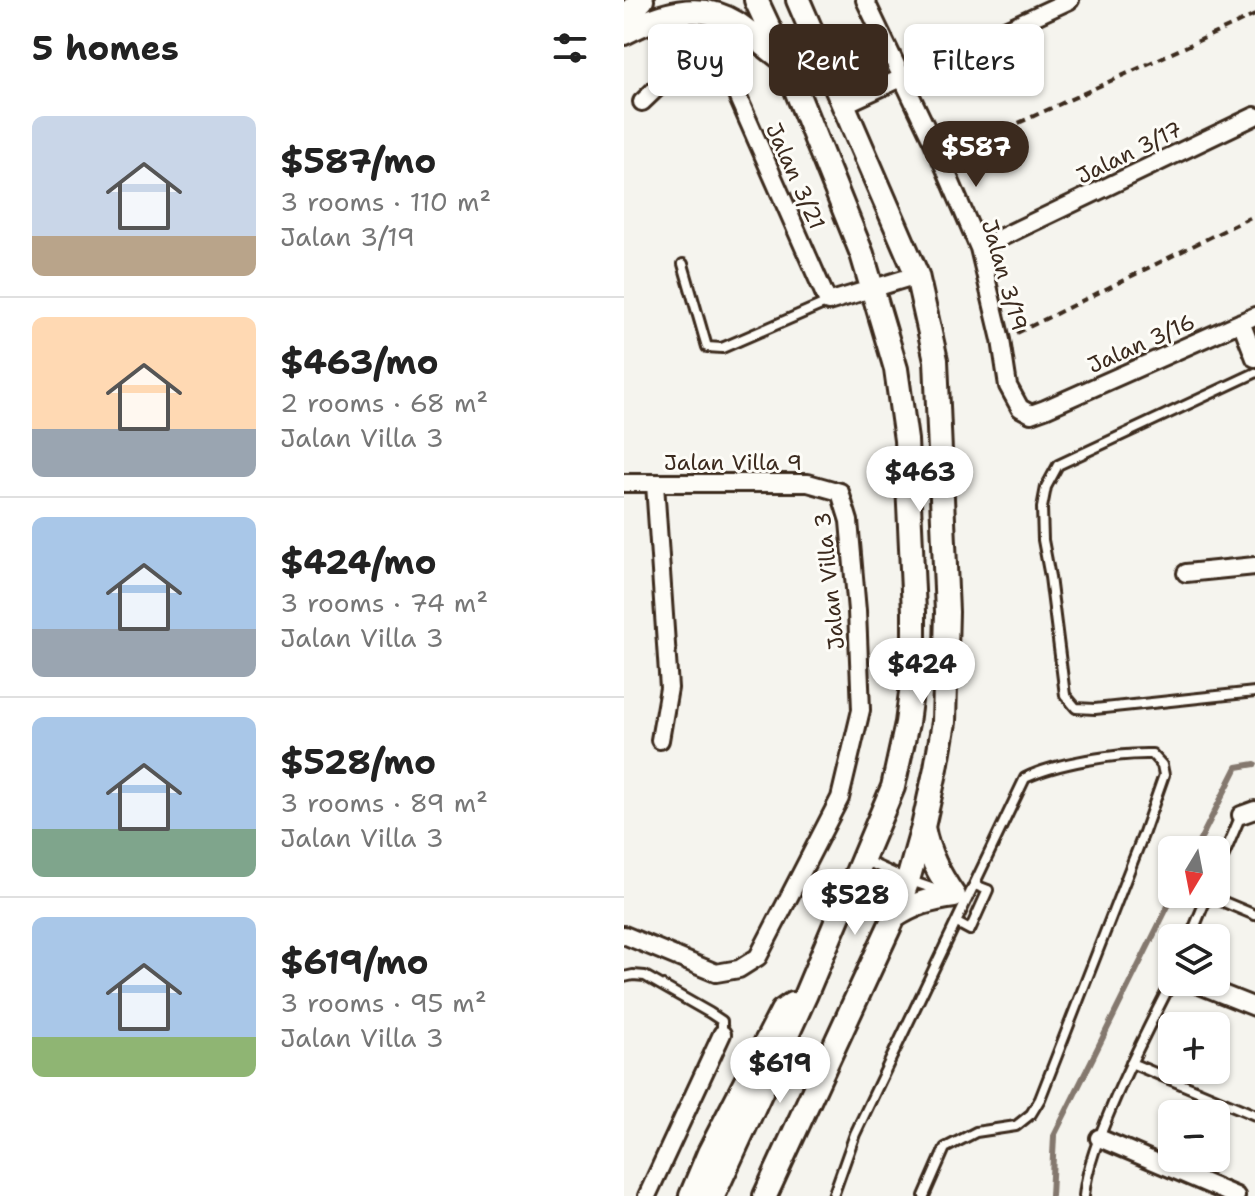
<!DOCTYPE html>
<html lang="en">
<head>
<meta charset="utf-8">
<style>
  :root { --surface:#fff; --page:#f6f6f6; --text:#222; --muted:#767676; --line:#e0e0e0; --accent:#3b2a1e }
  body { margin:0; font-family:"Shantell Sans",sans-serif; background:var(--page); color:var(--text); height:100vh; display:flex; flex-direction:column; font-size:30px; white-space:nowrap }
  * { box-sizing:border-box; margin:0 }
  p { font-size:26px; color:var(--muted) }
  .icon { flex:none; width:44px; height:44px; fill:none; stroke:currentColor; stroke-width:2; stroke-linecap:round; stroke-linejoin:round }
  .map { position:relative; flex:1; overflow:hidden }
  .details { display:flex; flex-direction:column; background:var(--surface); width:624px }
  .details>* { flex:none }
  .hud { position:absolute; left:24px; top:24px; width:486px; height:72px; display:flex; gap:16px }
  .needle { width:52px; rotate:190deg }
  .tools { position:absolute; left:534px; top:836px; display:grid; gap:16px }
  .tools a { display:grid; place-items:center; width:72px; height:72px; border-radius:12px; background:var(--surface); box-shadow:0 2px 6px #0004; font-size:40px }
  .price { position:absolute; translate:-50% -68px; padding:0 18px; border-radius:28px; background:#fff; color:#222; font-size:26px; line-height:52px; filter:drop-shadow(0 2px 4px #0008) }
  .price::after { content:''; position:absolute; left:50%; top:48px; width:24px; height:18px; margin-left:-12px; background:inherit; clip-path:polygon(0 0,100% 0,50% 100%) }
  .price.on { background:var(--accent); color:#fff }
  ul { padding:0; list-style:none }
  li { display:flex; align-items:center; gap:24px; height:200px; padding:0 32px }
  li+li { border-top:2px solid var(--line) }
  li span { display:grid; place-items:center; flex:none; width:224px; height:160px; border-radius:12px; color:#555 }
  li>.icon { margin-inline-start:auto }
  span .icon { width:96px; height:96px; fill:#fffc; stroke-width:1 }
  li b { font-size:34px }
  h2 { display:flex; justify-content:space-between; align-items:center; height:96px; padding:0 32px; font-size:34px }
  .chip { padding:0 28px; border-radius:12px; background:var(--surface); box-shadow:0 2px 6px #0004; font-size:28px; line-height:72px }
  .chip.on { background:var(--accent); color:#fff }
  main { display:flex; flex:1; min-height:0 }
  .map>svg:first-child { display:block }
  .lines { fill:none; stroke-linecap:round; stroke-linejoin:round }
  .stream { stroke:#84786e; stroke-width:6 }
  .lane-casing { stroke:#3b2a1e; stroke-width:14 }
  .street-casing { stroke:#3b2a1e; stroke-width:22 }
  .secondary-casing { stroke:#3b2a1e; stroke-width:28 }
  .path { stroke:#3b2a1e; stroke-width:4; stroke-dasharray:8 6; stroke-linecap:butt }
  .lane { stroke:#fdfcf7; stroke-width:8 }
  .street { stroke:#fdfcf7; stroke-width:16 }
  .secondary { stroke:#fdfcf7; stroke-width:22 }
  .labels { text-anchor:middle; stroke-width:6; stroke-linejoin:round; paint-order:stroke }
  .street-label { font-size:22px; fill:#3b2a1e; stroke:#fdfcf7 }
</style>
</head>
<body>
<main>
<section class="details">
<h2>5 homes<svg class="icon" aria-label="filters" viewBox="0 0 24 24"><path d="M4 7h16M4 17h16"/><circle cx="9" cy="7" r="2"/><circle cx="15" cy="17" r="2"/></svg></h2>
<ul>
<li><span style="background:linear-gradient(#c9d6e8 75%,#b9a48a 0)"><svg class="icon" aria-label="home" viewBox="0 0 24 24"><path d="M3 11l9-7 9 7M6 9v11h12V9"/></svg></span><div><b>$587/mo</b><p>3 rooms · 110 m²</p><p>Jalan 3/19</p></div></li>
<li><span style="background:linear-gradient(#ffd9b3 70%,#9aa5b1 0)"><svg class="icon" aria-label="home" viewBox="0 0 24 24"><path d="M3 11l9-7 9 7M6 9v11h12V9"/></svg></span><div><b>$463/mo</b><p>2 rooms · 68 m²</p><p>Jalan Villa 3</p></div></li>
<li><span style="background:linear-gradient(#a9c7e8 70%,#9aa5b1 0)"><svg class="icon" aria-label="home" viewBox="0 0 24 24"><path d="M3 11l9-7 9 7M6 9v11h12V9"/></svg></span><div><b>$424/mo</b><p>3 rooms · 74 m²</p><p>Jalan Villa 3</p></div></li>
<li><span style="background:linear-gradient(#a9c7e8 70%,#7fa58c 0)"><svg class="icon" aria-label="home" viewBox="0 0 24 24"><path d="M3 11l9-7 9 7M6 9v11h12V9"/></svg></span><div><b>$528/mo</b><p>3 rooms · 89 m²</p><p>Jalan Villa 3</p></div></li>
<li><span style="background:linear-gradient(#a9c7e8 75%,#8fb573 0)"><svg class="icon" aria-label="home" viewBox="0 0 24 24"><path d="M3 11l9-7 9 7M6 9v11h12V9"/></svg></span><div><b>$619/mo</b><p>3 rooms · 95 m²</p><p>Jalan Villa 3</p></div></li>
</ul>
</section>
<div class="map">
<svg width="631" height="1196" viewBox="0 0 631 1196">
  <rect width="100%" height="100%" fill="#f5f4ee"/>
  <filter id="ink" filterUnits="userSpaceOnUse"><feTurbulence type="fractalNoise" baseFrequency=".0125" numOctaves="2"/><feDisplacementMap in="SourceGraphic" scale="16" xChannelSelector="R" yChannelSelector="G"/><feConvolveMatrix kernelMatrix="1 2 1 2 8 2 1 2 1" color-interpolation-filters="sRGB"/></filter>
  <g filter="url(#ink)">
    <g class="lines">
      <path class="stream" d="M 571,850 L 613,767 L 631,764
        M 427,1196 L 430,1136 L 550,894"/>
      <g class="lane-casing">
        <path id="lane" d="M 59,264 L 83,347 L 98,348 L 204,302
          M 631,373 L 434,465 L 422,487 L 418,508 L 419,540 L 426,577 L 441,695 L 452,708 L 471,709 L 631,692
          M 240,860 L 284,880 L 316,891
          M 592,874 L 617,815
          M 583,895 L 631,915
          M 333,923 L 346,930 L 364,890 L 351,885
          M 566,938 L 584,894
          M 0,977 L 9,975 L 21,976 L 86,1013 L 98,1021 L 98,1034
          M 507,1063 L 631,1115
          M 209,1196 L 231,1134 L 401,778 C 432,763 493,753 528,754 L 538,765 L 540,775 L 519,835 L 416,1099 L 407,1114 L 392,1126 L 352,1132 L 321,1148 L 300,1196
          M 460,1196 C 463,1165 476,1135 488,1106 C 506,1063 527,1022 548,981"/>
      </g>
      <g class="street-casing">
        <path id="street" d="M 241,0 L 316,157 L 355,248 L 377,340 L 384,386 L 396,408 L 407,414 L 421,409 L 631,316
          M 18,102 C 36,86 70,44 96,67 C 100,71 104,79 108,84 L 204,302 L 293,275
          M 219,105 L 446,0
          M 355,248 L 631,116
          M 617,322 L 631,358
          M 0,483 L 184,483 L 216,492 L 225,521 L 233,611 L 237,710 L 216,798 L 134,957 L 115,969 L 92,973 L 0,935
          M 31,484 L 45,688 L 36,740
          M 562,573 L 631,566
          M 617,815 L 631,810
          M 568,982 L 631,1007
          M 475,1138 L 612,1196
          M 23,1196 L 98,1034"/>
      </g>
      <g class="secondary-casing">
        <path id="secondary" d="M 0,17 L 18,0
          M 0,33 C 35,15 74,0 112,23 C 127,33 141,46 156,57
          M 270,917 C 289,904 307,899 330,896 C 315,874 304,854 299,827
          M 67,1196 L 85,1153 L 158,1011 L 168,1004
          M 89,1196 L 181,996 L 269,787 L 283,723 L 290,670 L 290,612 L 282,440 L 272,369 L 238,254 L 160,60 L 132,0
          M 141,1196 L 270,917 L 284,880 L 299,827 L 312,768 L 320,722 L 323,612 L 312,360 L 293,275 L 174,0"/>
      </g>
      <path class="path" d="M 331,152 L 631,15
        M 393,333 L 631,215"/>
      <use href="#lane" class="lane"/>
      <use href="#street" class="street"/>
      <use href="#secondary" class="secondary"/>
    </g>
  </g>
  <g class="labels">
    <g class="street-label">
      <text transform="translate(505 152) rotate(-26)" y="8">Jalan 3/17</text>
      <text transform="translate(172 176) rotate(66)" y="8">Jalan 3/21</text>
      <text transform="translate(381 275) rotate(74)" y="8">Jalan 3/19</text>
      <text transform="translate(517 343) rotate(-24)" y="8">Jalan 3/16</text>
      <text x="109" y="470">Jalan Villa 9</text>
      <text transform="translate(205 581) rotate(-96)" y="8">Jalan Villa 3</text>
    </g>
  </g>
</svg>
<div class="tools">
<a><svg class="needle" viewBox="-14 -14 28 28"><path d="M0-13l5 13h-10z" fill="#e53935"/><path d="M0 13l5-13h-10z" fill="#767676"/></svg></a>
<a><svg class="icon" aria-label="layers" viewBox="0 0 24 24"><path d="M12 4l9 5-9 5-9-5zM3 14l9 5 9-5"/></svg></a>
<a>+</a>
<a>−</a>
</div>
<b class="price on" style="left:352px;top:189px">$587</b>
<b class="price" style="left:296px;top:514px">$463</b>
<b class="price" style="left:298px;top:706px">$424</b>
<b class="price" style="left:231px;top:937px">$528</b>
<b class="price" style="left:156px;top:1105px">$619</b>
<div class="hud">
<a class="chip">Buy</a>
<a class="chip on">Rent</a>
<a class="chip">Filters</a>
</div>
</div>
</main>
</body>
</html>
